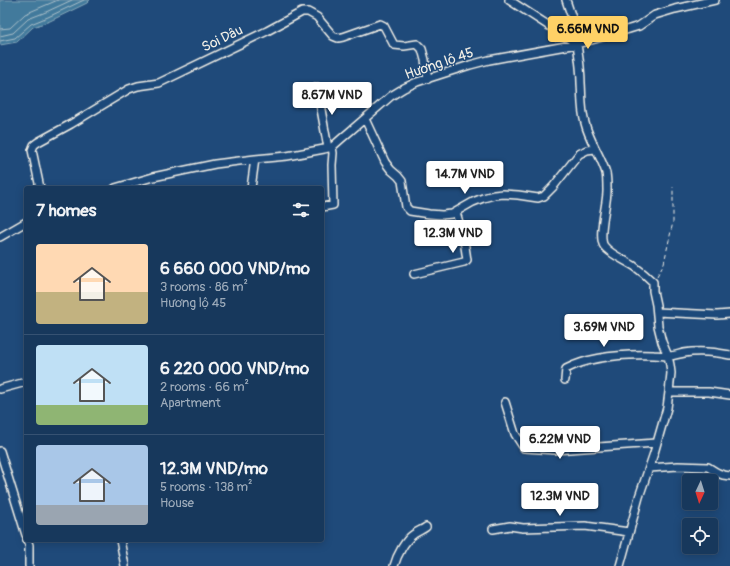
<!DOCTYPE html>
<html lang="en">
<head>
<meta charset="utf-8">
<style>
  :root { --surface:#17385c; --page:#244365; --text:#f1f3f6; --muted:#9eacbb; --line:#365272; --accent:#ffd166 }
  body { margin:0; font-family:Pangolin,sans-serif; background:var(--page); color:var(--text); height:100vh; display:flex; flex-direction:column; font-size:15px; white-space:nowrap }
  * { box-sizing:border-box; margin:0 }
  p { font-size:13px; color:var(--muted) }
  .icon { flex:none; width:22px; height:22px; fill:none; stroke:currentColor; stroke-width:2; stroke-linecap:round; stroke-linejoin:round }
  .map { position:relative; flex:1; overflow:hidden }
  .side { position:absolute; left:24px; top:186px; width:300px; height:356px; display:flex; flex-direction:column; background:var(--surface); border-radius:4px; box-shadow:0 2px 10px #0003,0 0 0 1px var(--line) }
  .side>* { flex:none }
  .needle { width:26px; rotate:184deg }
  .tools { position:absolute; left:682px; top:474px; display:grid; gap:8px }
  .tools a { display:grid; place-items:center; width:36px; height:36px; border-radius:4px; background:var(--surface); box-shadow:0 2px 10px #0003,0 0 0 1px var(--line); font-size:20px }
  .price { position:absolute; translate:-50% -34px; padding:0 9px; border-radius:4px; background:#fff; color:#222; font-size:13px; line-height:26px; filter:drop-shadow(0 1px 2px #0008) }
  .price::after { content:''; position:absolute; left:50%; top:24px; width:12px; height:9px; margin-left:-6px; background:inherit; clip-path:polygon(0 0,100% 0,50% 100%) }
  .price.active { background:var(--accent); color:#111 }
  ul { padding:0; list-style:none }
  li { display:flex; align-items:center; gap:12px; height:100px; padding:0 12px }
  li+li { border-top:1px solid var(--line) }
  li span { display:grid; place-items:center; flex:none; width:112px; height:80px; border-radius:4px; color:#555 }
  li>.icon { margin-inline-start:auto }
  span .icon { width:48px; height:48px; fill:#fffc; stroke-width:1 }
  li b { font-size:17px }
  h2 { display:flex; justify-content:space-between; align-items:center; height:48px; padding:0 12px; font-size:17px }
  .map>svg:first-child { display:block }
  .water { fill:#427a9c; stroke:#89aaba }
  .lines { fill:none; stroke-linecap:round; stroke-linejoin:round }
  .shore { stroke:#adc1ca; stroke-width:1 }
  .minor-casing { stroke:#f4f1e8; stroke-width:10 }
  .path { stroke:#f4f1e8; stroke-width:1; stroke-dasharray:4 3; stroke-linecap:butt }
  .minor { stroke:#1f4a7a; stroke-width:7 }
  .labels { text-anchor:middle; stroke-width:3; stroke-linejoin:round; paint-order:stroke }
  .street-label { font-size:14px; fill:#f4f1e8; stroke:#1f4a7a }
</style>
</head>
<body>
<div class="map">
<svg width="730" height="566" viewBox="0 0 730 566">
  <rect width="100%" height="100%" fill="#1f4a7a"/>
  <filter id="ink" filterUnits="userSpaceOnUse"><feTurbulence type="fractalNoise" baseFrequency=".025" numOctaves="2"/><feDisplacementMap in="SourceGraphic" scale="8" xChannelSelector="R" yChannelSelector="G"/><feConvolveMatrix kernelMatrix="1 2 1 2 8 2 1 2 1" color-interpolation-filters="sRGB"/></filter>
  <g filter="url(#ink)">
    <path class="water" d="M 0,0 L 90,0 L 87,3 L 50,21 L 33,27 L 17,42 L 0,45 Z"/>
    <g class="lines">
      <path class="shore" d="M 0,29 L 10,28 L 25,14 L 58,0
        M 0,36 L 13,33 L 28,19 L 46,12 L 72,0
        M 0,41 L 15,38 L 31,24 L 48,17 L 84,0"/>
      <g class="minor-casing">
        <path id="minor" d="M 509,0 L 577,44 C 579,57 581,70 581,83 C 582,96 581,110 585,123 C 589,140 601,156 606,173 C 607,178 607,184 607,189 C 608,202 597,236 604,246 C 611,255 625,260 634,266 C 641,271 647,276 653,282 L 653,291 L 656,305 L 658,326 L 662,342 L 668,356 L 670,365 L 671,373 L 669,392 L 667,408 L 654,453 L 639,497 L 620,566
          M 566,0 L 574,24 L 577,44
          M 317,87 L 328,148
          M 365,119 L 385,162 L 391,170 L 398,176 L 402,181 L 406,207 L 410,211 L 429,214 L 442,215 L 452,214 L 473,202 L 483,198 L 494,195 L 503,194 L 518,195 L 538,198 L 544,196 L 553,187 L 579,154 L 587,150 L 595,149
          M 40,188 L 32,150 L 34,145 L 38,142 L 71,124 L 129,89 L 138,86 L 159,83 L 267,31 L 302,12 L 308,12 L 317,17 L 333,36 L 338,38 L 343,37 L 380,24 L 384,26 L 394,45 L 404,46 L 417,44 L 422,49 L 425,60 L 428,79
          M 115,188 L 153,177 L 215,164 L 255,159 L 287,156 L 324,149 L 332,147 L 341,139 L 391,96 L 404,88 L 417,82 L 470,65 L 489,60 L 577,44 L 613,34 L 639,26 L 655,15 L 675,9 L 715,0
          M 251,188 L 255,159
          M 322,207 L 333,205 L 332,165 L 333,153 L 332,147
          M 0,237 L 26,222
          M 414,274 L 464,262 L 467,260 L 464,240 L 456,212
          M 657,312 L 717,315 L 730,314
          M 565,380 L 566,369 C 591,356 626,354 654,355 C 659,355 664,356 669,356 C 674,356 679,354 684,353 C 700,350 715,352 730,355
          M 0,389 L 26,382
          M 669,392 L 709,392 L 730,395
          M 505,402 L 515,434 L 524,448 L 555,450 L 656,443
          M 0,451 L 26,535
          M 649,468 L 678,466 L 708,467 L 716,472 L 718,473 L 723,475 L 730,476
          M 493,529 L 510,526 L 523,528 L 585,526 L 629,532
          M 27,540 L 29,545 L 29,566
          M 120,540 L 125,566
          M 394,566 C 397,555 405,540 414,534 C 418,531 422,530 426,527"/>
      </g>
      <path class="path" d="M 657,276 L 664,263 L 673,222 L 673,187"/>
      <use href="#minor" class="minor"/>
    </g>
  </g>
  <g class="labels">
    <g class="street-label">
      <text transform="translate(222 38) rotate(-26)" y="5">Soi Dâu</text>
      <text transform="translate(439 63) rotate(-19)" y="5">Hương lộ 45</text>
    </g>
  </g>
</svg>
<div class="tools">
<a><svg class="needle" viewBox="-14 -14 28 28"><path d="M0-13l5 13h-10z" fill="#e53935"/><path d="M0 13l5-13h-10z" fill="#9eacbb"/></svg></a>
<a><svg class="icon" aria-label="locate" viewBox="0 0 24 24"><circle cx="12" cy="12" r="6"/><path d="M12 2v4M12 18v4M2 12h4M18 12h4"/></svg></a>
</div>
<b class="price active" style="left:588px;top:50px">6.66M VND</b>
<b class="price" style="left:332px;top:116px">8.67M VND</b>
<b class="price" style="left:465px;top:195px">14.7M VND</b>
<b class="price" style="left:453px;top:254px">12.3M VND</b>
<b class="price" style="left:604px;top:348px">3.69M VND</b>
<b class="price" style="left:560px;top:460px">6.22M VND</b>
<b class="price" style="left:560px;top:517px">12.3M VND</b>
<section class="side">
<h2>7 homes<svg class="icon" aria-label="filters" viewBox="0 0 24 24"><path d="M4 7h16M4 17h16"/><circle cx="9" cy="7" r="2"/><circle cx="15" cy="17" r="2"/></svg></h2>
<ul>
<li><span style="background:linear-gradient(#ffd9b3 60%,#c2b280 0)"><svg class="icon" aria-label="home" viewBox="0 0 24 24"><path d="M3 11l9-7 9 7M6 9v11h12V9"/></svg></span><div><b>6 660 000 VND/mo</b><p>3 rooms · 86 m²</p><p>Hương lộ 45</p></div></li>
<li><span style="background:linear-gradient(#bfe0f5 75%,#8fb573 0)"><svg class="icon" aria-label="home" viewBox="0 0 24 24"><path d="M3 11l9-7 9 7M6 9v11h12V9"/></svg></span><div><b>6 220 000 VND/mo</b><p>2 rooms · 66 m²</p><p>Apartment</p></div></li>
<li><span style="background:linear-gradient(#a9c7e8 75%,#9aa5b1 0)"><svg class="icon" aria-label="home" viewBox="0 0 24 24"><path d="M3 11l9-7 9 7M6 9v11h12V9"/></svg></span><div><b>12.3M VND/mo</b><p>5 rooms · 138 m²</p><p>House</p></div></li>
</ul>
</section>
</div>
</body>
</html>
